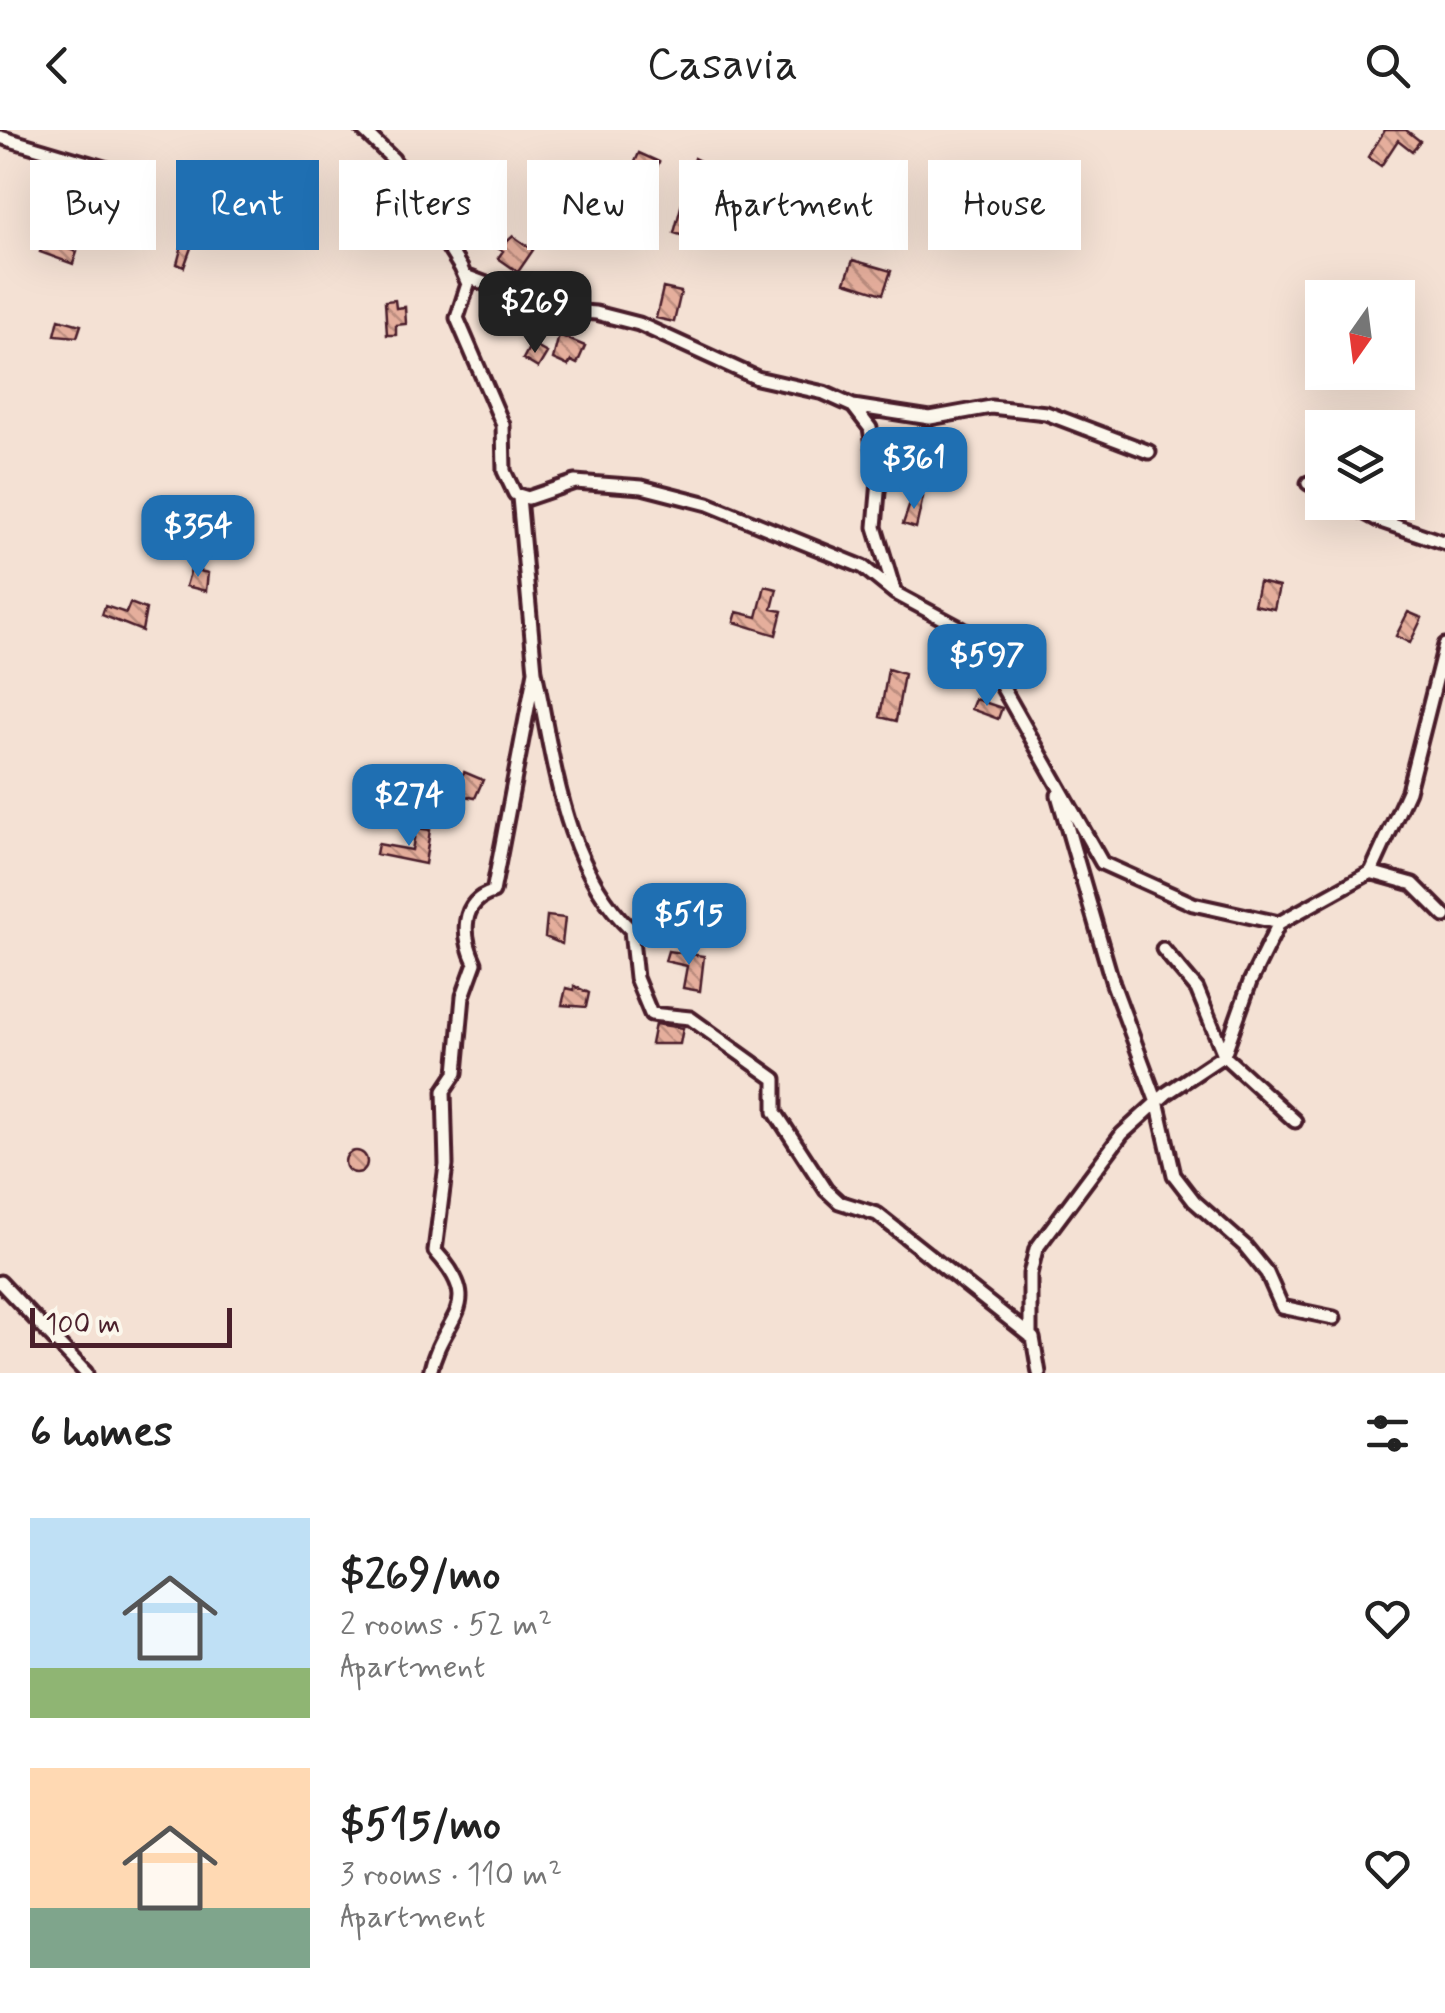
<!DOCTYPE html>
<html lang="en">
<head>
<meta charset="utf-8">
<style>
  :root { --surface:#fff; --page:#f6f6f6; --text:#222; --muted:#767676; --accent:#1f6fb2 }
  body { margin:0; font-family:Mynerve,sans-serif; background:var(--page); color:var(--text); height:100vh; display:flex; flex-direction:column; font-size:38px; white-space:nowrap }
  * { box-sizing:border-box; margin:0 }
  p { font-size:32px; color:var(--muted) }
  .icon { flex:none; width:55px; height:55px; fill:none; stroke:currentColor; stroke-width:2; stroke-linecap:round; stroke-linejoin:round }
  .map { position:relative; height:1243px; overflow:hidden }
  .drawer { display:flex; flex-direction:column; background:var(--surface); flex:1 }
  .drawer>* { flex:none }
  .banner { position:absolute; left:30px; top:30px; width:1385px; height:90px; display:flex; gap:20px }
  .needle { width:65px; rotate:194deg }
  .fabs { position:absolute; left:1305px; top:150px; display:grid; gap:20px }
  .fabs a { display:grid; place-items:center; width:110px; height:110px; border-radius:0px; background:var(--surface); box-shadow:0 10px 40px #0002; font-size:50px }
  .scale { position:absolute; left:30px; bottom:25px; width:202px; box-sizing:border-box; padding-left:10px; border:5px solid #4a1f2b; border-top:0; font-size:28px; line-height:35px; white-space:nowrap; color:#4a1f2b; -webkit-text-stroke:8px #fbf7ec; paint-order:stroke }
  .price { position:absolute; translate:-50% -85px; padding:0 22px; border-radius:20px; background:var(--accent); color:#fff; font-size:32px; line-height:65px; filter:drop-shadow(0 2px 5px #0008) }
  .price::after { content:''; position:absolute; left:50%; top:60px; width:30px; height:22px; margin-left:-15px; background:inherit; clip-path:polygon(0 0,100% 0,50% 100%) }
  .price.on { background:#222; color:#fff }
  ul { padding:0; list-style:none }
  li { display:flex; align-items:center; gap:30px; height:250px; padding:0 30px }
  li span { display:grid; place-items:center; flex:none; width:280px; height:200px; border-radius:0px; color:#555 }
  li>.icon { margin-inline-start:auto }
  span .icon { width:120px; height:120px; fill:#fffc; stroke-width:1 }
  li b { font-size:42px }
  h2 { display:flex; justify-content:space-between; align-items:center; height:120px; padding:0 30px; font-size:42px }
  .pill { padding:0 35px; border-radius:0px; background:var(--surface); box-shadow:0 10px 40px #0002; font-size:35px; line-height:90px }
  .pill.on { background:var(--accent); color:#fff }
  header { display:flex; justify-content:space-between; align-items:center; height:130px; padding:0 30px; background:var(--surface); font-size:45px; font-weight:600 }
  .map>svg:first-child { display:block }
  .building { fill:url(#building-back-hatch); stroke:#4a1f2b; stroke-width:2.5 }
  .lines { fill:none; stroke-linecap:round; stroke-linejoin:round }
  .street-casing { stroke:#4a1f2b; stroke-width:19 }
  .street { stroke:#fbf7ec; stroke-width:11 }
</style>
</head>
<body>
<header><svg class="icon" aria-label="back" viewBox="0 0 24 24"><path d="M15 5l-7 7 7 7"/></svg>Casavia<svg class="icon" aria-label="search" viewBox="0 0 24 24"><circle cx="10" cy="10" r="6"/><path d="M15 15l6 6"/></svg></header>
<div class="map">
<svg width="1445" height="1243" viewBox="0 0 1445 1243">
  <defs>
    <pattern id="building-back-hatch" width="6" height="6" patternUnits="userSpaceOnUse" patternTransform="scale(2.5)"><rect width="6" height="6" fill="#e5ae9c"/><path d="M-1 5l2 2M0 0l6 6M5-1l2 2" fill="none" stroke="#bc8d7f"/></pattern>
  </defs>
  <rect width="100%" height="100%" fill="#f4e1d4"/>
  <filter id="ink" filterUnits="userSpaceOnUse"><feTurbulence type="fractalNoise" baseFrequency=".01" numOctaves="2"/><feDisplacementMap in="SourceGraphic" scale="20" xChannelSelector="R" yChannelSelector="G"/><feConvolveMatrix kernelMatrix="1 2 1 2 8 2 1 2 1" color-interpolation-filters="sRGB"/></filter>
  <g filter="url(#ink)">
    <path class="building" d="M 1385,0 L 1406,0 L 1420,11 L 1412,21 L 1398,10 L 1381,36 L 1368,27 Z
      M 639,23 L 659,32 L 652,50 L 631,41 Z
      M 694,28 L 720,41 L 713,58 L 705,58 L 693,109 L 674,103 Z
      M 747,51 L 759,58 L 746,79 L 727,70 L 736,56 Z
      M 187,97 L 202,101 L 198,116 L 192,115 L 184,137 L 177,134 Z
      M 47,102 L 69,110 L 66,118 L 77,122 L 73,134 L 40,122 Z
      M 513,106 L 533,120 L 518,142 L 498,128 L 503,121 L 499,119 Z
      M 853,130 L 891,141 L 883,164 L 845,152 Z
      M 663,158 L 681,162 L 674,192 L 656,188 Z
      M 395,170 L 396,178 L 405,177 L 406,194 L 396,195 L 396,205 L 387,205 L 385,171 Z
      M 59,189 L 81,195 L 77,207 L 55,205 Z
      M 559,205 L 585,216 L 577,234 L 571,231 L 568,236 L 553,229 Z
      M 531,214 L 547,223 L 538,238 L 523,229 Z
      M 913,365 L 923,367 L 916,398 L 903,394 Z
      M 191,439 L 208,443 L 206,461 L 186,456 Z
      M 1259,452 L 1279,457 L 1274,479 L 1254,475 Z
      M 765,456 L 777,459 L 772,479 L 782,481 L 776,505 L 734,492 L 737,482 L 757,487 Z
      M 130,473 L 146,479 L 142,501 L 102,485 L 105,476 L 126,483 Z
      M 1408,482 L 1422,488 L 1410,513 L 1396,506 Z
      M 888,539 L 904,544 L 896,591 L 880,587 Z
      M 975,569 L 1002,578 L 998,589 L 971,579 Z
      M 464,642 L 483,650 L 475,668 L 454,664 Z
      M 416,698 L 430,700 L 425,734 L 376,724 L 378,714 L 412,720 Z
      M 547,786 L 565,788 L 562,814 L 545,807 Z
      M 668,821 L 704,826 L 700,861 L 683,858 L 687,836 L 665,831 Z
      M 574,856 L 589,863 L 586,877 L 562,875 L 566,858 L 574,860 Z
      M 655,894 L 683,898 L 680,914 L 651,914 Z
      M345 1032a11 11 0 1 1 22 0a11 11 0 1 1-22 0Z"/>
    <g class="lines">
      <g class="street-casing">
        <path id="street" d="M 363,0 L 393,29 L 461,138 L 468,154 L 457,188 L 503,295 L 504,341 L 515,364 L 528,368 L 575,352 L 642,357 L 708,374 L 863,437 L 895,463 L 962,499 L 978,514 L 1102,733 L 1193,774 L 1279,793 L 1371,742 L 1408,661 L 1445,515
          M 0,7 L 118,42
          M 465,146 L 556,180 L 596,183 L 639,194 L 757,248 L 824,263 L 853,276 L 870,298 L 879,351 L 875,397 L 894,460
          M 853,276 L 930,288 L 991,277 L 1046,283 L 1149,322
          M 1308,353 L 1322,360
          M 1345,372 L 1378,390 L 1445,413
          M 535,541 C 554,629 563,735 631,800 L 636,848 L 651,884 L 690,888 L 775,949 L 775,982 L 826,1060 L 839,1072 L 877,1084 L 1033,1208 L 1039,1243
          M 1058,665 L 1113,854 L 1158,975 L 1174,1045 L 1194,1071 L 1245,1116 L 1267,1143 L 1282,1177 L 1334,1188
          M 1370,742 L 1413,754 L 1445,786
          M 1163,819 L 1197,859 L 1225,927 L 1295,991
          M 0,1152 L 86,1243
          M 1030,1206 L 1030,1144 L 1036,1119 L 1122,1004 L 1167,963 L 1224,925 L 1250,852 L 1279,793
          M 430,1243 C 442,1184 488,1179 435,1121 L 446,1035 L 444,961 L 456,943 L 463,866 L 475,833 C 462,805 460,772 493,762 L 535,541 L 519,367"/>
      </g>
      <use href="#street" class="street"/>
    </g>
  </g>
</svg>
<div class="fabs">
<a><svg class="needle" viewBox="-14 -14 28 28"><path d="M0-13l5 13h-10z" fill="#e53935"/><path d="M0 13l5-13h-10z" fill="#767676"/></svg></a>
<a><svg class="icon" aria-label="layers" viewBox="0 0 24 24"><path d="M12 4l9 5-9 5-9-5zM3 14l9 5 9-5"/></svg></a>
</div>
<div class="scale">100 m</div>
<b class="price on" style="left:535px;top:226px">$269</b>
<b class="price" style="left:914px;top:382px">$361</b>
<b class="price" style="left:198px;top:450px">$354</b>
<b class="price" style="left:987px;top:579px">$597</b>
<b class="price" style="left:409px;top:719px">$274</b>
<b class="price" style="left:689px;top:838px">$515</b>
<div class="banner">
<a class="pill">Buy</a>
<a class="pill on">Rent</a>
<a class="pill">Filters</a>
<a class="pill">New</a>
<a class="pill">Apartment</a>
<a class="pill">House</a>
</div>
</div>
<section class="drawer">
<h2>6 homes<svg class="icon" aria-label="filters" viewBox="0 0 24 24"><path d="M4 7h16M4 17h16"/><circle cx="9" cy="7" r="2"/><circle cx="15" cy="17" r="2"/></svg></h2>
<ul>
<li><span style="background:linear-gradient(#bfe0f5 75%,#8fb573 0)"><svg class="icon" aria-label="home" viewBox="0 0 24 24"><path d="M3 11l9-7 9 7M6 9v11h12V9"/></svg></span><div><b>$269/mo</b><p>2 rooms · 52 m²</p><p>Apartment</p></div><svg class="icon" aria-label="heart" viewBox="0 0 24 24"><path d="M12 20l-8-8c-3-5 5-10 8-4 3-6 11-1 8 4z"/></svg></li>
<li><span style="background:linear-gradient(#ffd9b3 70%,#7fa58c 0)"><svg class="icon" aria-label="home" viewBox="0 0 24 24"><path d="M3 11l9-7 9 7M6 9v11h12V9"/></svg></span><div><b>$515/mo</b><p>3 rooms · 110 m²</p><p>Apartment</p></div><svg class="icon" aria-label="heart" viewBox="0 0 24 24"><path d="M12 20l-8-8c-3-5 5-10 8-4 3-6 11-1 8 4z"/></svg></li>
</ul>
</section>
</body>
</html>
